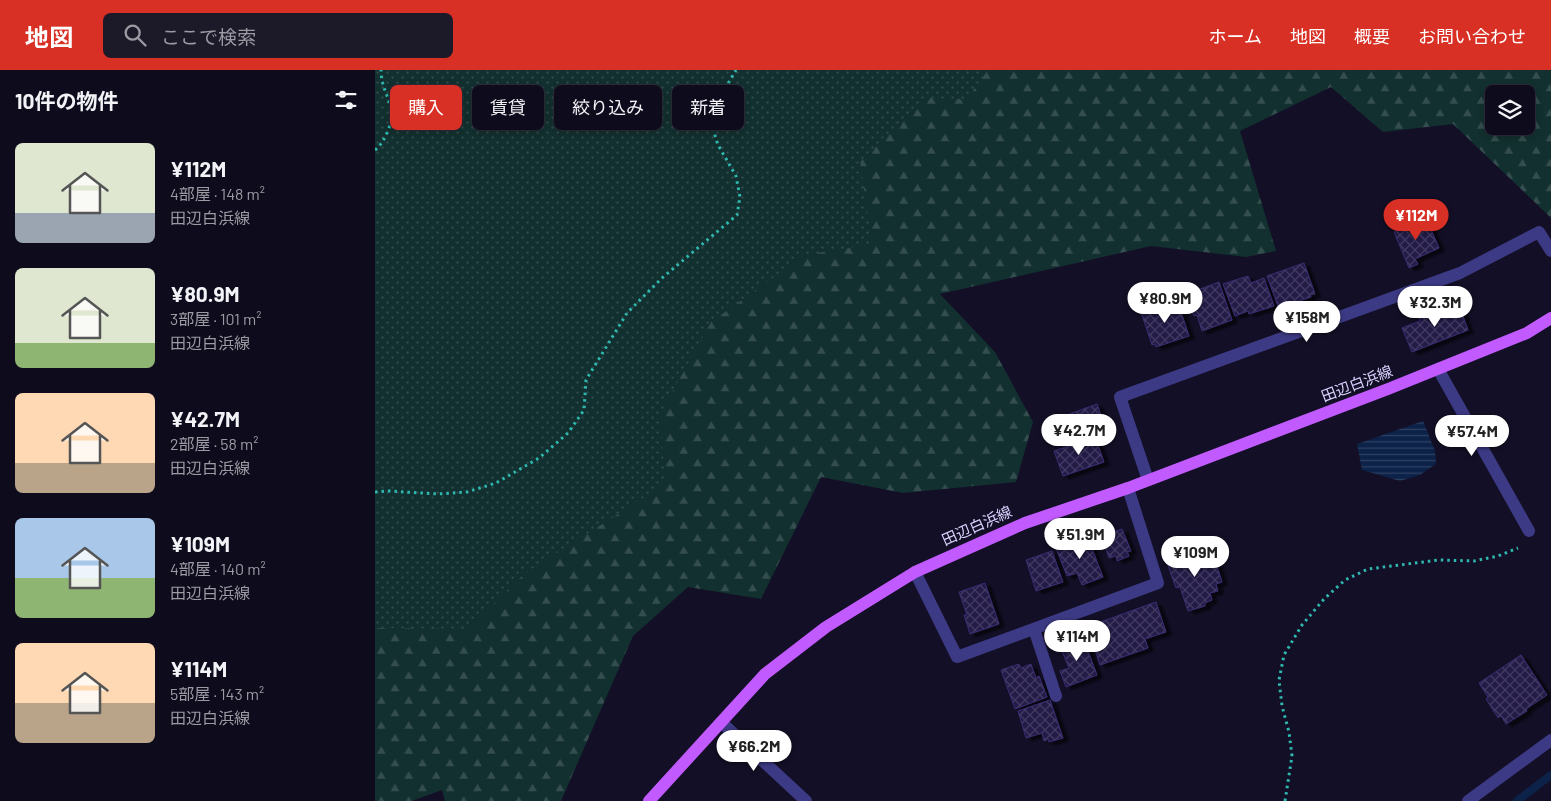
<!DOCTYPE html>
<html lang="ja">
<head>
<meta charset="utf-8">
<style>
  :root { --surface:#0e0b1c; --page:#1c1929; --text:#f1f3f6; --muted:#9b9ba3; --line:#2e2b3b; --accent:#d93025 }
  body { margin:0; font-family:Barlow,"Noto Sans JP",sans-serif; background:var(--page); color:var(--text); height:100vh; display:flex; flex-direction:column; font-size:19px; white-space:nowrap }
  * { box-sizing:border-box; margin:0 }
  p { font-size:16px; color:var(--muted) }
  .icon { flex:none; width:28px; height:28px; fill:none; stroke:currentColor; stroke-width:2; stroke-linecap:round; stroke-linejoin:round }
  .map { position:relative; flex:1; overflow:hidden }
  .panel { display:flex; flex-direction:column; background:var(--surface); width:375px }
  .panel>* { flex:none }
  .hud { position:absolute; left:15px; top:15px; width:475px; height:45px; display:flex; gap:10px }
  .buttons { position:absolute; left:1110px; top:15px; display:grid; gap:10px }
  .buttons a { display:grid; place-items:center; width:50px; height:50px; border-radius:8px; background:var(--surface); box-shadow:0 2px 8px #0003,0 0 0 1px var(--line); font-size:25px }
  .price { position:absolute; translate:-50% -42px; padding:0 11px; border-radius:18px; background:#fff; color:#222; font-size:16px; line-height:32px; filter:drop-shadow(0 1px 2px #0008) }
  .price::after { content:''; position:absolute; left:50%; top:30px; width:15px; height:11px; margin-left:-8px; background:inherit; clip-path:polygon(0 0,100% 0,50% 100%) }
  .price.selected { background:var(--accent); color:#fff }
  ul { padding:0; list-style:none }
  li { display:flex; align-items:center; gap:15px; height:125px; padding:0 15px }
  li span { display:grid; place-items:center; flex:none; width:140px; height:100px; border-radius:8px; color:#555 }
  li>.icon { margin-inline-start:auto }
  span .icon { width:60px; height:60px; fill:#fffc; stroke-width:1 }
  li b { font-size:21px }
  h2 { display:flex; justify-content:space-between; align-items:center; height:60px; padding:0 15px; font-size:21px }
  .pill { padding:0 18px; border-radius:8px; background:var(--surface); box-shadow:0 2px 8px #0003,0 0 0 1px var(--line); font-size:18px; line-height:45px }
  .pill.selected { background:var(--accent); color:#fff }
  header { display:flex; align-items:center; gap:30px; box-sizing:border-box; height:70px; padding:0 25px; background:var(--accent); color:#fff }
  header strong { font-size:24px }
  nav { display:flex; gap:28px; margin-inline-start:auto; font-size:18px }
  .search { width:350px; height:45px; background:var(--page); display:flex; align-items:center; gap:12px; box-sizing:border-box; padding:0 18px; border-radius:8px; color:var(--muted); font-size:19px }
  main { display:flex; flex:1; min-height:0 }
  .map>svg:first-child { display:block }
  .grass { fill:url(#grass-dots) }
  .forest { fill:url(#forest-firs); fill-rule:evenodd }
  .water { fill:url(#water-rules) }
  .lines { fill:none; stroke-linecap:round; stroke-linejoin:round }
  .stream { stroke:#0c2248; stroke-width:8 }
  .building { fill:url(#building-cross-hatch); stroke:#3b2d73; filter:url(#shadow) }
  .path { stroke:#2fb8b0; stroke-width:3; stroke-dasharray:2.5 4; stroke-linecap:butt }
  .minor { stroke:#3d3a85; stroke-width:12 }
  .major { stroke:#c25bff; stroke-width:12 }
  .labels { text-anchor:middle; stroke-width:4; stroke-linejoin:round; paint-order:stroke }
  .street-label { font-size:15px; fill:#d9d4ff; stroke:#130f26 }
</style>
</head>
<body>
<header>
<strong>地図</strong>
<div class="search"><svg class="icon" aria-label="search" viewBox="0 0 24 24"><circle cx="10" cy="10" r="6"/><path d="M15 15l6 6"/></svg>ここで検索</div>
<nav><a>ホーム</a><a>地図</a><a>概要</a><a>お問い合わせ</a></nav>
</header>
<main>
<section class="panel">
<h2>10件の物件<svg class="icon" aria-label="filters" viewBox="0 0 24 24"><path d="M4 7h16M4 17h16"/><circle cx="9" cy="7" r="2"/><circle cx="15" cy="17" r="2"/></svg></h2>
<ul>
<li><span style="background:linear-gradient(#dfe7d0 70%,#9aa5b1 0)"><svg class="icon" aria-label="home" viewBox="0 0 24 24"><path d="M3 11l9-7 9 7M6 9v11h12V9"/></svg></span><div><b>¥112M</b><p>4部屋 · 148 m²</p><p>田辺白浜線</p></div></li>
<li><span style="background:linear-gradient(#dfe7d0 75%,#8fb573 0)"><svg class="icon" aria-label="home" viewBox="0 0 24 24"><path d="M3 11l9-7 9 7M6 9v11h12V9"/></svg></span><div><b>¥80.9M</b><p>3部屋 · 101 m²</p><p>田辺白浜線</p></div></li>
<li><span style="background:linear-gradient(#ffd9b3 70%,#b9a48a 0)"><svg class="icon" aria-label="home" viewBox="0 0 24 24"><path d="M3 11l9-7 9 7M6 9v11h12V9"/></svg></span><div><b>¥42.7M</b><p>2部屋 · 58 m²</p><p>田辺白浜線</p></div></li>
<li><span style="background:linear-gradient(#a9c7e8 60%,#8fb573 0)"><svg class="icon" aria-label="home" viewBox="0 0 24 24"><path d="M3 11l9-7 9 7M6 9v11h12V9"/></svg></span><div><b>¥109M</b><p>4部屋 · 140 m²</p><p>田辺白浜線</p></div></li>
<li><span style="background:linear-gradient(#ffd9b3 60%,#b9a48a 0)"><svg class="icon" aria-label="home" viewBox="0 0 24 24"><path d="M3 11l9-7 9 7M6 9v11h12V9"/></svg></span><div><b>¥114M</b><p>5部屋 · 143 m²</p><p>田辺白浜線</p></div></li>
</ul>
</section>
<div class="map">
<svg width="1176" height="731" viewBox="0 0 1176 731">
  <defs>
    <pattern id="grass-dots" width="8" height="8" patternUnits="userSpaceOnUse" patternTransform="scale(1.25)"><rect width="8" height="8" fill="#12302f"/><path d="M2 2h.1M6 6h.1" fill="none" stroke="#344d4e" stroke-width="1.8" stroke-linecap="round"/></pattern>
    <pattern id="forest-firs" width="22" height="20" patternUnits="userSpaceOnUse" patternTransform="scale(1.25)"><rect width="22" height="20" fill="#12302f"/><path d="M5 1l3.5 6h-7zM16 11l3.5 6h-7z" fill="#344d4e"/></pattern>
    <pattern id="water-rules" width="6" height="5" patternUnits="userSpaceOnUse" patternTransform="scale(1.25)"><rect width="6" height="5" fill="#0c2248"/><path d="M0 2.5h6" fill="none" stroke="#2f4163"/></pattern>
    <pattern id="building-cross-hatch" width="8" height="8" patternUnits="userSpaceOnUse" patternTransform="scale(1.25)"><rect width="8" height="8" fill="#241b47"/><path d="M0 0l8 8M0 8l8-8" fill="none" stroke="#433b63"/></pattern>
    <filter id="shadow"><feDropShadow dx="5.5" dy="3" stdDeviation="1" flood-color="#0009"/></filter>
  </defs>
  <rect width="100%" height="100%" fill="#130f26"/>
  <path class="grass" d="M 0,0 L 798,0 L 230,546 L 0,616 Z"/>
  <path class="forest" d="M 613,0 L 1176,0 L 1176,148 L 1078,54 L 1008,62 L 956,17 L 865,61 L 901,181 L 871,187 L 776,176 L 565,224 L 620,282 L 658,352 L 641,412 L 528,423 L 446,407 L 386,529 L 313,517 L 258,566 L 186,731 L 70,731 L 67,720 L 37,731 L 0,731 L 0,558 L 93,559 L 149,504 L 290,414 L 285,344 L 336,252 L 430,185 L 497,174 L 485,91 L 549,28 L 592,29 ZM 1119,24 L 1151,24 L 1151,56 L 1119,56 Z"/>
  <path class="water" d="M 1048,351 L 1060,381 L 1061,394 L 1045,405 L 1025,411 L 987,400 L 982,374 Z"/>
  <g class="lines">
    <path class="stream" d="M 1142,731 L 1176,705"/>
  </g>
  <path class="building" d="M 1051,148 L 1064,178 L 1040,189 L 1043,194 L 1034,198 L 1019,162 Z
    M 929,193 L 940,224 L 935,225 L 936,227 L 909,236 L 908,234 L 903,236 L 892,206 Z
    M 873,206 L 876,213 L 889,208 L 899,236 L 874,244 L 873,241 L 860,246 L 848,214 Z
    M 844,212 L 857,250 L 827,261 L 822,245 L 819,246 L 815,236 L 818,235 L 814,223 Z
    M 802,230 L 814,266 L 781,277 L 780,274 L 777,275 L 766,242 Z
    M 1084,235 L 1093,260 L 1037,282 L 1027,258 L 1045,251 L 1044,246 L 1062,239 L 1064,243 Z
    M 722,334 L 731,359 L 686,375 L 681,362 L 693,357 L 689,346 Z
    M 720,367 L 729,392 L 688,406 L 679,381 Z
    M 747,459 L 756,481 L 752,482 L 754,486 L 742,491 L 741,486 L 734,488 L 726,466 Z
    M 712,466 L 728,507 L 707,515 L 702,503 L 692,506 L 681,478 Z
    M 825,479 L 829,493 L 840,490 L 847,512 L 841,514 L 843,521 L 835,523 L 837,530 L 830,533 L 830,536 L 813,541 L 805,517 L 801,518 L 791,490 Z
    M 677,481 L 688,512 L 661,521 L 651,490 Z
    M 610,513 L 624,554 L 595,564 L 589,545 L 592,545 L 584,522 Z
    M 781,532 L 791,562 L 770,569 L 773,578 L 725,595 L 719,577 L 724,575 L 717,555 Z
    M 707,565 L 722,605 L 691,617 L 685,601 L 694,598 L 684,574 Z
    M 1146,585 L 1172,625 L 1151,639 L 1152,641 L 1131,654 L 1126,646 L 1123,648 L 1111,629 L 1113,627 L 1104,613 Z
    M 644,594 L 646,598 L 656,594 L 661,608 L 664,606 L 672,627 L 640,639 L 626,600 Z
    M 675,630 L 688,668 L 674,672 L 673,669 L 669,671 L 667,663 L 651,668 L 643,641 Z"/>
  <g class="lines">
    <path class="path" d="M 0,80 C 7,74 9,69 13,61 C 23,34 6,24 6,0
      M 0,422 L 14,421 L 63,424 L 92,422 L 121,413 L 164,388 L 193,363 L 209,340 L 211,310 L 252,243 L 287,208 L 362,145 L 365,127 L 361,106 L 343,75 L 338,59 L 338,39 L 361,0
      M 910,731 L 917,686 L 914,662 L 907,636 L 904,610 L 909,585 L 927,555 L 949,529 L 970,510 L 993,499 L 1064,490 L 1099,491 L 1123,486 L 1143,478"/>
    <path class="minor" d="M 1063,299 L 1154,461
      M 773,410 L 745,327 L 1085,203 L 1164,162 L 1176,181
      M 540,502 L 582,587 L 783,513 L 753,418
      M 659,559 L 681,626
      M 346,652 L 431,731
      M 1093,731 L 1176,670"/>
    <path class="major" d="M 274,731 L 390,604 L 451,557 L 540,502 L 650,453 L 753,418 L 1013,319 L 1152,263 L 1176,248"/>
  </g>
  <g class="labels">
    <g class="street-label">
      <text transform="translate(982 314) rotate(-21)" y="5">田辺白浜線</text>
      <text transform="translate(602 456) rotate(-24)" y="5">田辺白浜線</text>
    </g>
  </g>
</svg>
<div class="buttons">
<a><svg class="icon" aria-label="layers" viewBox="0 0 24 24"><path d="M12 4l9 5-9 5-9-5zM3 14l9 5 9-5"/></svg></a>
</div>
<b class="price selected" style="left:1041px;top:171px">¥112M</b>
<b class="price" style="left:790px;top:254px">¥80.9M</b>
<b class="price" style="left:1060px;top:258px">¥32.3M</b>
<b class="price" style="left:932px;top:273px">¥158M</b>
<b class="price" style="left:704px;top:386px">¥42.7M</b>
<b class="price" style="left:1097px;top:387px">¥57.4M</b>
<b class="price" style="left:705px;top:490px">¥51.9M</b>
<b class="price" style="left:820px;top:508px">¥109M</b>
<b class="price" style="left:702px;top:592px">¥114M</b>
<b class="price" style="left:379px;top:702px">¥66.2M</b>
<div class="hud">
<a class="pill selected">購入</a>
<a class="pill">賃貸</a>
<a class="pill">絞り込み</a>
<a class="pill">新着</a>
</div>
</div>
</main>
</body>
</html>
